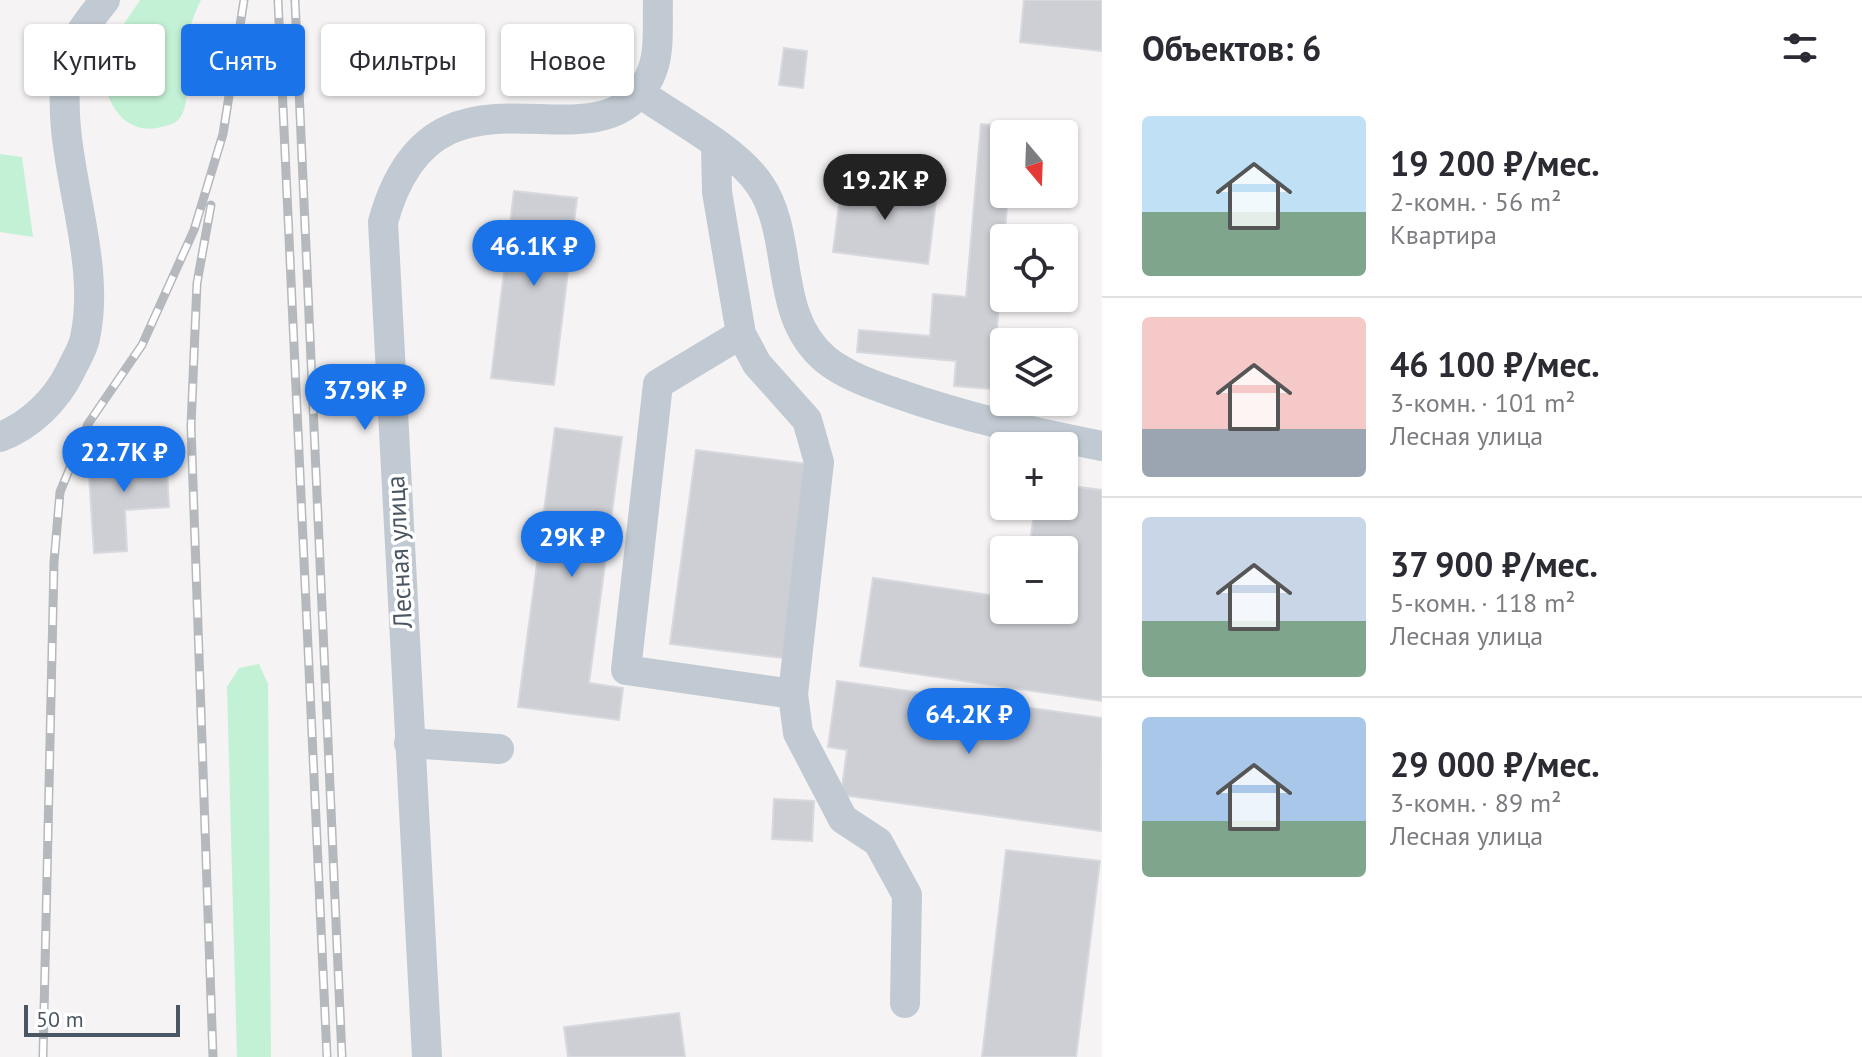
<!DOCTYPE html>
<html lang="ru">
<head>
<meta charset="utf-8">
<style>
  :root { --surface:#fff; --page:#f7f7f7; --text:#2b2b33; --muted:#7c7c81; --line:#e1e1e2; --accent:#1a73e8 }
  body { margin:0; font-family:"PT Sans",sans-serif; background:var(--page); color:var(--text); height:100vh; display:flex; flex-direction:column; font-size:30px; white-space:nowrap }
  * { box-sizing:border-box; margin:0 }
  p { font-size:26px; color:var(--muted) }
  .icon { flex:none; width:44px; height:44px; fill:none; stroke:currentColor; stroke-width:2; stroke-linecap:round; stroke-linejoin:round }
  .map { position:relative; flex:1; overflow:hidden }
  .drawer { display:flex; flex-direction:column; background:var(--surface); width:760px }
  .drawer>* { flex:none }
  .hud { position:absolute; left:24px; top:24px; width:760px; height:72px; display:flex; gap:16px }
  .needle { width:52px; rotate:161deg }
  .buttons { position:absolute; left:990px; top:120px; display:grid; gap:16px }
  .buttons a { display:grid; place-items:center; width:88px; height:88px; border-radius:8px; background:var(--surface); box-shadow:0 2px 6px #0004; font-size:40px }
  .scale { position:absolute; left:24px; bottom:20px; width:156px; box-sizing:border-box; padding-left:8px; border:4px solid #4a5661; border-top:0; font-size:22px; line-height:28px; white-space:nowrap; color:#4a5661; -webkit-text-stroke:6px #fff; paint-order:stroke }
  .price { position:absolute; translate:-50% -68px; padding:0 18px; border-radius:28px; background:var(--accent); color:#fff; font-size:26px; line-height:52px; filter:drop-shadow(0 2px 4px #0008) }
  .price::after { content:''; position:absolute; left:50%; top:48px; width:24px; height:18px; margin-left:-12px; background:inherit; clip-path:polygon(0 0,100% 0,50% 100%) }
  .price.selected { background:#222; color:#fff }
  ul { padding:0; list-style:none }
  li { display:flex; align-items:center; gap:24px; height:200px; padding:0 40px }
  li+li { border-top:2px solid var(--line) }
  li span { display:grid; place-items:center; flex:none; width:224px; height:160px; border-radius:8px; color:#555 }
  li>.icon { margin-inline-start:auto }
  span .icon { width:96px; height:96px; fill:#fffc; stroke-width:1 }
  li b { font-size:34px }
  h2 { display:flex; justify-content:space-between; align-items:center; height:96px; padding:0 40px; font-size:34px }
  .tag { padding:0 28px; border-radius:8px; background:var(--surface); box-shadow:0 2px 6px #0004; font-size:28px; line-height:72px }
  .tag.selected { background:var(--accent); color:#fff }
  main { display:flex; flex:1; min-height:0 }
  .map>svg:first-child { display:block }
  .green { fill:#c3f1d5 }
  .building { fill:#cdcfd5; stroke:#d7d9de; stroke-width:2 }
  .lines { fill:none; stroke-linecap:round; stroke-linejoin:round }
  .minor { stroke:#c1cad2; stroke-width:30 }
  .rail-casing { stroke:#b5b8bd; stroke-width:9 }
  .rail { stroke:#fff; stroke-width:6; stroke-dasharray:18; stroke-linecap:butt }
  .labels { text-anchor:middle; stroke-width:7; stroke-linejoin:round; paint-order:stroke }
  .street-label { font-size:26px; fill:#4a5661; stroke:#fff }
</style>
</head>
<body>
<main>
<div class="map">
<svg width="1102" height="1057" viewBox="0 0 1102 1057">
  <rect width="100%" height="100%" fill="#f5f3f3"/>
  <path class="green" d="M 140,0 L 201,0 C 193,16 187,34 185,52 C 184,71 192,104 179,119 C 174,125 165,126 157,128 C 119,135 98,91 106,58 C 110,39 130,17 140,0 Z
    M 0,154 L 22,157 L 33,237 L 0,232 Z
    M 259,664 L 268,684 L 271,1057 L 237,1057 L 227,687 L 239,668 Z"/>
  <path class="building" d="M 1024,0 L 1102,0 L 1102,51 L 1020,42 Z
    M 784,48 L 807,51 L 803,88 L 779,85 Z
    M 981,124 L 1014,127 L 1013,134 L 1004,134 L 1004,194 L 1008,194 L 992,389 L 954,386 L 956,361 L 857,352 L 859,330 L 930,336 L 933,294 L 966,297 Z
    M 842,180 L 937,192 L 928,264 L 833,252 Z
    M 514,191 L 577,198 L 554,385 L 491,378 Z
    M 555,428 L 622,437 L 589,683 L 623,688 L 619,720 L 518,707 Z
    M 696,450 L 809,464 L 783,658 L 670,644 Z
    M 166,453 L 169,507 L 125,510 L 127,551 L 94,553 L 88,458 Z
    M 1064,485 L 1102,490 L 1102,701 L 860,666 L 873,578 L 1004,597 L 1004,610 L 1064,610 L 1064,550 L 1029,550 L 1035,506 L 1064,506 Z
    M 837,681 L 1102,718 L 1101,831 L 841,795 L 847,750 L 828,747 Z
    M 774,799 L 814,801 L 812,841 L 772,839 Z
    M 1006,850 L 1100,861 L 1076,1057 L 982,1057 Z
    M 679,1013 L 685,1057 L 568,1057 L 564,1027 Z"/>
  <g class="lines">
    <path class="minor" d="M 640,93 C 675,118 736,149 760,185 C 795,237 772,314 825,359 C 844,375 873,385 896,393 C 966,418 1029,431 1102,446
      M 716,146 L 717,192 L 741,334 L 757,364 L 807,420 L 819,462 L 793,694 L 798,733 L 843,819 L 878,842 L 907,895 L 905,1003
      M 741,334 L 658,384 L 626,670 L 793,694
      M 0,437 C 31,425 56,400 70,372 C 75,361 83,349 85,338 C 104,250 51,151 68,63 C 73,39 90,19 105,0
      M 409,743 L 499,749
      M 427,1057 L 383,222 C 434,35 597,181 649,78 C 661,55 657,25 658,0"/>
    <g class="rail-casing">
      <path id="rail" d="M 278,0 L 327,1057
        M 295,0 L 342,1057
        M 211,205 L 197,283 L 191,426 L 213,1057
        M 43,1057 L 54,562 L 60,492 L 88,424 L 142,345 L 194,230 L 223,134 L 244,0"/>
    </g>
    <use href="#rail" class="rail"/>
  </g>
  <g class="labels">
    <g class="street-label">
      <text transform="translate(399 552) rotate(-93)" y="9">Лесная улица</text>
    </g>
  </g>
</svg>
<div class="buttons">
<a><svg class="needle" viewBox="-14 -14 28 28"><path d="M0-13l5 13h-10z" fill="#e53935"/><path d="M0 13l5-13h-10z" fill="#7c7c81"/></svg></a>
<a><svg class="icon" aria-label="locate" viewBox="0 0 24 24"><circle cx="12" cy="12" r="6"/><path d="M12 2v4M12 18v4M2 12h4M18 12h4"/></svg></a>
<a><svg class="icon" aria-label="layers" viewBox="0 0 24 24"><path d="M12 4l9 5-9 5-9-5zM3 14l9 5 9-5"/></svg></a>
<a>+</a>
<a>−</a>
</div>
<div class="scale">50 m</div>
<b class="price selected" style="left:885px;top:222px">19.2K ₽</b>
<b class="price" style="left:534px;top:288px">46.1K ₽</b>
<b class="price" style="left:365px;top:432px">37.9K ₽</b>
<b class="price" style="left:124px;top:494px">22.7K ₽</b>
<b class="price" style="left:572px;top:579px">29K ₽</b>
<b class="price" style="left:969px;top:756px">64.2K ₽</b>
<div class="hud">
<a class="tag">Купить</a>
<a class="tag selected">Снять</a>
<a class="tag">Фильтры</a>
<a class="tag">Новое</a>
</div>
</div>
<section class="drawer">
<h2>Объектов: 6<svg class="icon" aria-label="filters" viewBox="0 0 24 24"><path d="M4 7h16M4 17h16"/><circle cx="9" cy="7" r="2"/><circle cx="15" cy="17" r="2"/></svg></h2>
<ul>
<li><span style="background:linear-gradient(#bfe0f5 60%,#7fa58c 0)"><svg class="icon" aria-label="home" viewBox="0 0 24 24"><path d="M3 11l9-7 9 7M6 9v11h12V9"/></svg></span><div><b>19 200 ₽/мес.</b><p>2-комн. · 56 m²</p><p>Квартира</p></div></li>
<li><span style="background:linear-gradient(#f6c9c9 70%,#9aa5b1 0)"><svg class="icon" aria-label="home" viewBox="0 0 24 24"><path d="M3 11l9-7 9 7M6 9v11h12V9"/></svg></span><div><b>46 100 ₽/мес.</b><p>3-комн. · 101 m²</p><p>Лесная улица</p></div></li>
<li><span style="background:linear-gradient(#c9d6e8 65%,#7fa58c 0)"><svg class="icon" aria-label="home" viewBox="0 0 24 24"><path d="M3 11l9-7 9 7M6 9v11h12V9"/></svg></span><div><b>37 900 ₽/мес.</b><p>5-комн. · 118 m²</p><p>Лесная улица</p></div></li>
<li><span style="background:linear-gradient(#a9c7e8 65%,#7fa58c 0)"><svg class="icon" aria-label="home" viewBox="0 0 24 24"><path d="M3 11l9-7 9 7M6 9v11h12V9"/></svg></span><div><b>29 000 ₽/мес.</b><p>3-комн. · 89 m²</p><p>Лесная улица</p></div></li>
</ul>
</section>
</main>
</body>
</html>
